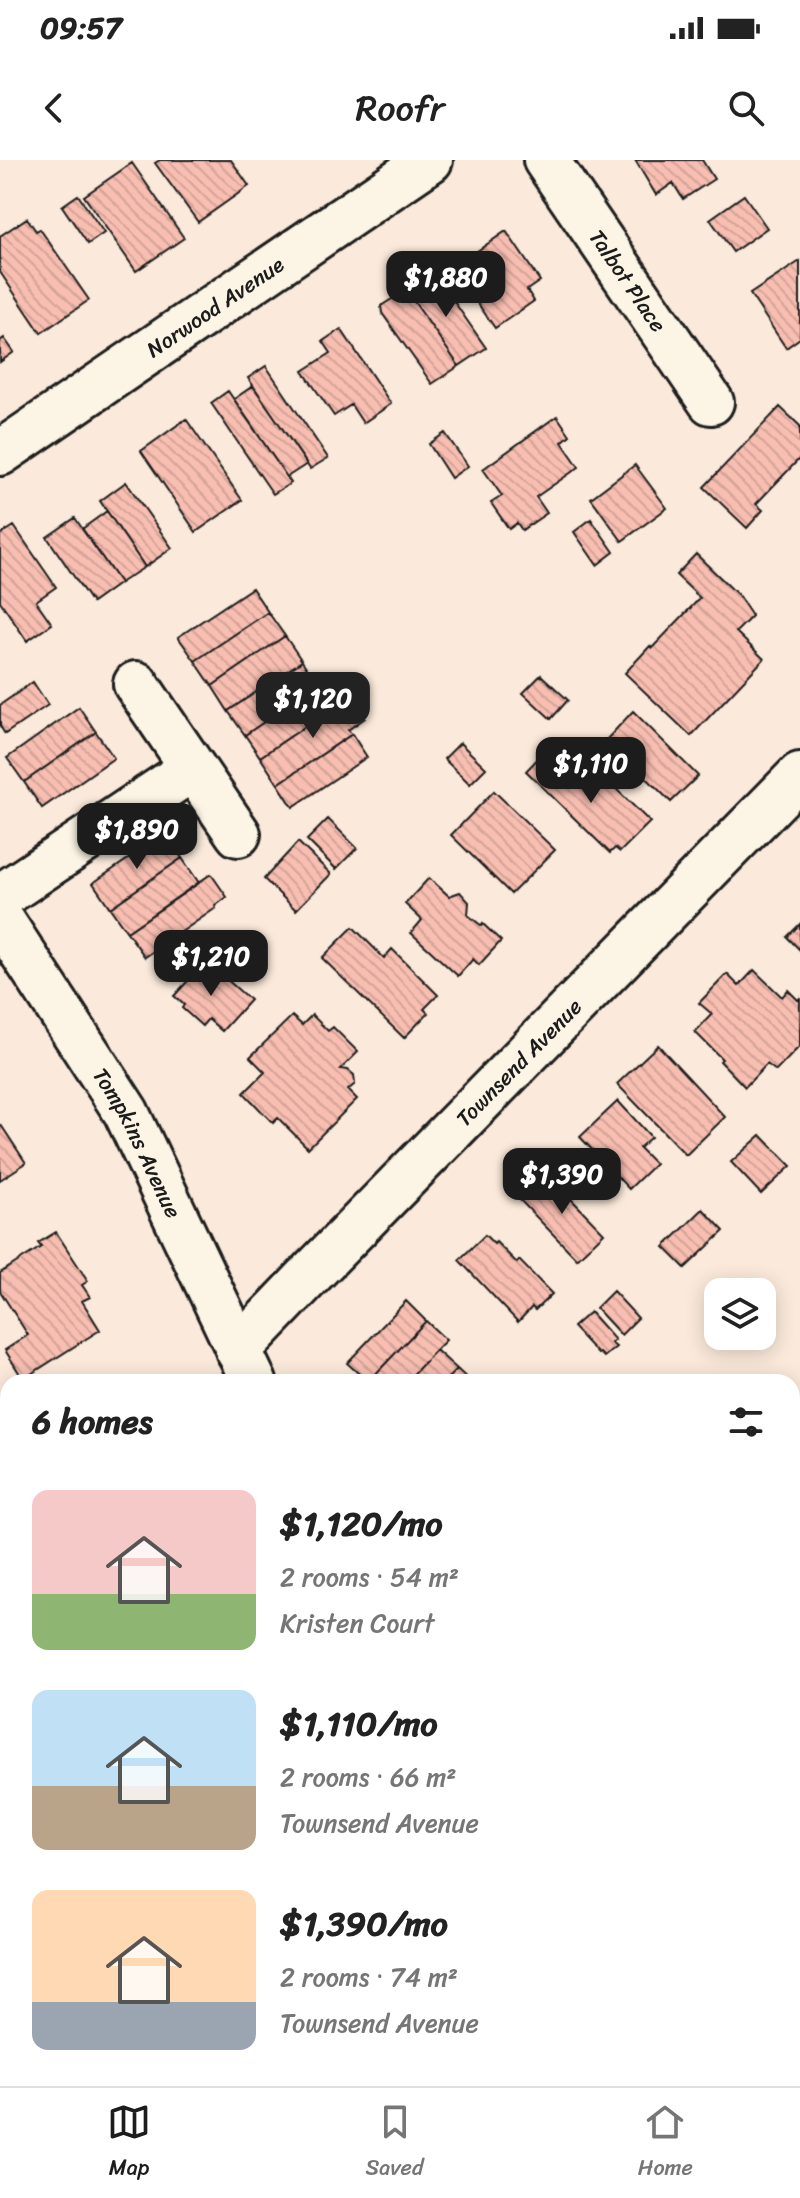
<!DOCTYPE html>
<html lang="en">
<head>
<meta charset="utf-8">
<style>
  :root { --surface:#fff; --page:#f2f2f2; --text:#222; --muted:#767676; --line:#e0e0e0; --accent:#1c1c1c }
  body { margin:0; font-family:Sriracha,sans-serif; background:var(--page); color:var(--text); height:100vh; display:flex; flex-direction:column; font-size:30px; white-space:nowrap }
  * { box-sizing:border-box; margin:0 }
  p { font-size:26px; color:var(--muted) }
  .icon { flex:none; width:44px; height:44px; fill:none; stroke:currentColor; stroke-width:2; stroke-linecap:round; stroke-linejoin:round }
  .map { position:relative; flex:1; overflow:hidden }
  .details { position:absolute; left:0px; top:1214px; width:800px; height:712px; display:flex; flex-direction:column; background:var(--surface); border-radius:24px 24px 0 0; box-shadow:0 4px 20px #0003 }
  .details>* { flex:none }
  .tools { position:absolute; left:704px; top:1118px; display:grid; gap:16px }
  .tools a { display:grid; place-items:center; width:72px; height:72px; border-radius:16px; background:var(--surface); box-shadow:0 4px 20px #0003; font-size:40px }
  .price { position:absolute; translate:-50% -68px; padding:0 18px; border-radius:16px; background:var(--accent); color:#fff; font-size:26px; line-height:52px; filter:drop-shadow(0 2px 4px #0008) }
  .price::after { content:''; position:absolute; left:50%; top:48px; width:24px; height:18px; margin-left:-12px; background:inherit; clip-path:polygon(0 0,100% 0,50% 100%) }
  .price.on { background:#222; color:#fff }
  ul { padding:0; list-style:none }
  li { display:flex; align-items:center; gap:24px; height:200px; padding:0 32px }
  li span { display:grid; place-items:center; flex:none; width:224px; height:160px; border-radius:16px; color:#555 }
  li>.icon { margin-inline-start:auto }
  span .icon { width:96px; height:96px; fill:#fffc; stroke-width:1 }
  li b { font-size:34px }
  h2 { display:flex; justify-content:space-between; align-items:center; height:96px; padding:0 32px; font-size:34px }
  .status { display:flex; justify-content:space-between; align-items:center; height:56px; padding:0 40px; background:var(--surface); direction:ltr }
  .status svg { height:22px; fill:currentColor }
  header { display:flex; justify-content:space-between; align-items:center; height:104px; padding:0 32px; background:var(--surface); font-size:36px; font-weight:600 }
  .menu { display:flex; justify-content:space-around; align-items:center; height:112px; border-top:2px solid var(--line); background:var(--surface); font-size:22px; color:var(--muted) }
  .menu a { display:grid; justify-items:center; gap:4px }
  .menu .on { color:var(--accent) }
  .map>svg:first-child { display:block }
  .building { fill:url(#building-back-hatch); stroke:#1c1c1c; stroke-width:2 }
  .lines { fill:none; stroke-linecap:round; stroke-linejoin:round }
  .service-casing { stroke:#1c1c1c; stroke-width:30 }
  .minor-casing { stroke:#1c1c1c; stroke-width:50 }
  .tertiary-casing { stroke:#1c1c1c; stroke-width:50 }
  .service { stroke:#fcf5e5; stroke-width:24 }
  .minor { stroke:#fcf5e5; stroke-width:44 }
  .tertiary { stroke:#fcf5e5; stroke-width:44 }
  .labels { text-anchor:middle; stroke-width:8; stroke-linejoin:round; paint-order:stroke }
  .street-label { font-size:22px; fill:#1c1c1c; stroke:#fcf5e5 }
</style>
</head>
<body>
<div class="status"><b>09:57</b><svg viewBox="0 0 49 12"><path d="M0 12V9h3v3zM5 12V6h3v6zM10 12V3h3v9zM15 12V0h3v12zM26 1h20v11H26zM47 4h2v5h-2z"/></svg></div>
<header><svg class="icon" aria-label="back" viewBox="0 0 24 24"><path d="M15 5l-7 7 7 7"/></svg>Roofr<svg class="icon" aria-label="search" viewBox="0 0 24 24"><circle cx="10" cy="10" r="6"/><path d="M15 15l6 6"/></svg></header>
<div class="map">
<svg width="800" height="1926" viewBox="0 0 800 1926">
  <defs>
    <pattern id="building-back-hatch" width="6" height="6" patternUnits="userSpaceOnUse" patternTransform="scale(2)"><rect width="6" height="6" fill="#f8beb1"/><path d="M-1 5l2 2M0 0l6 6M5-1l2 2" fill="none" stroke="#d4a398"/></pattern>
  </defs>
  <rect width="100%" height="100%" fill="#fbeadb"/>
  <filter id="ink" filterUnits="userSpaceOnUse"><feTurbulence type="fractalNoise" baseFrequency=".0125" numOctaves="2"/><feDisplacementMap in="SourceGraphic" scale="16" xChannelSelector="R" yChannelSelector="G"/><feConvolveMatrix kernelMatrix="1 2 1 2 8 2 1 2 1" color-interpolation-filters="sRGB"/></filter>
  <g filter="url(#ink)">
    <path class="building" d="M 160,0 L 231,0 L 249,26 L 198,62 L 155,3 Z
      M 635,0 L 702,0 L 714,19 L 683,39 L 673,23 L 656,35 Z
      M 132,3 L 184,78 L 136,111 L 84,36 Z
      M 78,35 L 104,73 L 88,84 L 62,46 Z
      M 744,35 L 767,68 L 733,92 L 710,59 Z
      M 27,58 L 36,71 L 40,69 L 89,140 L 41,173 L 0,112 L 0,76 Z
      M 506,71 L 540,121 L 527,130 L 534,141 L 495,168 L 453,108 Z
      M 800,101 L 800,178 L 786,188 L 750,134 Z
      M 435,114 L 486,188 L 459,206 L 406,130 L 428,115 Z
      M 406,130 L 459,206 L 432,224 L 382,153 L 381,146 Z
      M 341,169 L 391,244 L 363,263 L 351,245 L 334,256 L 303,211 L 331,193 L 323,181 Z
      M 4,178 L 14,192 L 0,202 L 0,181 Z
      M 266,206 L 328,298 L 310,309 L 248,218 Z
      M 253,226 L 307,304 L 287,317 L 234,239 Z
      M 228,231 L 291,323 L 273,334 L 211,243 Z
      M 780,247 L 800,266 L 800,298 L 756,344 L 763,350 L 747,368 L 704,327 Z
      M 557,256 L 570,275 L 562,282 L 579,307 L 536,337 L 547,353 L 522,370 L 517,363 L 509,369 L 491,343 L 502,336 L 483,309 Z
      M 186,259 L 242,340 L 196,372 L 141,291 Z
      M 445,273 L 468,306 L 451,318 L 429,284 Z
      M 635,305 L 667,348 L 622,381 L 591,338 Z
      M 126,322 L 172,388 L 145,407 L 100,341 Z
      M 107,351 L 145,407 L 120,423 L 82,369 Z
      M 75,358 L 120,423 L 92,443 L 47,377 Z
      M 591,359 L 614,392 L 597,405 L 574,372 Z
      M 14,366 L 56,427 L 36,441 L 52,464 L 27,481 L 0,441 L 0,375 Z
      M 696,394 L 738,435 L 752,456 L 736,472 L 764,499 L 691,576 L 625,513 L 650,486 L 652,488 L 700,438 L 676,415 Z
      M 252,428 L 268,452 L 195,501 L 178,477 Z
      M 268,452 L 285,476 L 212,526 L 195,501 Z
      M 285,476 L 302,501 L 228,551 L 212,526 Z
      M 302,501 L 318,525 L 245,575 L 228,551 Z
      M 541,515 L 568,540 L 551,559 L 523,533 Z
      M 33,522 L 48,545 L 5,574 L 0,566 L 0,545 Z
      M 318,525 L 334,547 L 260,597 L 245,575 Z
      M 350,536 L 365,558 L 348,570 L 352,574 L 278,624 L 260,597 Z
      M 79,547 L 96,572 L 24,622 L 7,598 Z
      M 633,551 L 698,616 L 671,642 L 607,579 Z
      M 96,572 L 114,598 L 42,648 L 24,622 Z
      M 352,574 L 367,597 L 293,647 L 278,624 Z
      M 460,583 L 486,608 L 470,624 L 444,599 Z
      M 546,590 L 590,634 L 605,618 L 650,662 L 620,692 L 615,688 L 610,693 L 526,611 Z
      M 494,631 L 555,690 L 511,734 L 451,675 Z
      M 328,659 L 357,688 L 336,709 L 307,680 Z
      M 165,674 L 182,698 L 110,748 L 93,723 Z
      M 298,682 L 331,714 L 296,750 L 264,719 Z
      M 182,698 L 199,723 L 127,772 L 110,748 Z
      M 211,714 L 227,737 L 215,746 L 216,748 L 145,797 L 127,772 Z
      M 429,718 L 449,736 L 460,732 L 469,742 L 468,755 L 482,766 L 483,764 L 501,781 L 479,805 L 473,799 L 458,816 L 411,773 L 422,760 L 405,744 Z
      M 800,764 L 800,790 L 787,777 Z
      M 353,767 L 384,798 L 392,789 L 438,835 L 424,849 L 428,853 L 404,878 L 322,798 Z
      M 206,801 L 250,840 L 222,871 L 208,859 L 202,866 L 182,848 L 184,845 L 174,836 Z
      M 754,810 L 782,837 L 788,830 L 798,840 L 800,838 L 800,886 L 776,911 L 767,904 L 745,927 L 720,901 L 722,899 L 695,872 L 712,854 L 699,843 L 727,814 L 739,826 Z
      M 312,855 L 328,871 L 333,867 L 358,892 L 341,909 L 348,910 L 354,915 L 355,924 L 348,930 L 357,939 L 308,988 L 278,958 L 273,963 L 244,933 L 265,912 L 250,897 L 292,856 L 302,865 Z
      M 658,885 L 725,957 L 686,995 L 617,924 Z
      M 618,941 L 651,977 L 639,988 L 655,1004 L 629,1029 L 580,977 Z
      M 1,965 L 26,1003 L 0,1020 L 0,966 Z
      M 761,975 L 791,1006 L 761,1034 L 731,1002 Z
      M 546,1013 L 604,1073 L 577,1099 L 519,1039 Z
      M 703,1049 L 724,1071 L 685,1108 L 664,1087 Z
      M 56,1072 L 88,1121 L 82,1125 L 90,1137 L 82,1141 L 100,1170 L 23,1219 L 5,1190 L 28,1175 L 0,1131 L 0,1113 L 41,1087 L 38,1083 Z
      M 485,1075 L 494,1084 L 496,1082 L 517,1103 L 519,1100 L 552,1134 L 535,1150 L 532,1147 L 518,1162 L 459,1100 Z
      M 613,1131 L 638,1158 L 621,1175 L 596,1148 Z
      M 406,1141 L 426,1161 L 368,1222 L 347,1203 Z
      M 590,1152 L 615,1180 L 611,1183 L 616,1187 L 604,1197 L 600,1193 L 598,1194 L 573,1167 Z
      M 426,1161 L 446,1180 L 436,1190 L 406,1222 L 368,1222 Z
      M 436,1190 L 457,1209 L 444,1222 L 406,1222 Z
      M 457,1209 L 471,1222 L 444,1222 Z
      M 4,1308 L 8,1316 L 8,1332 L 0,1335 L 0,1310 Z
      M 8,1436 L 8,1498 L 0,1501 L 0,1439 Z
      M 792,1504 L 800,1512 L 800,1561 L 792,1553 Z
      M 8,1530 L 8,1552 L 7,1552 L 0,1534 Z
      M 8,1890 L 8,1913 L 0,1902 L 0,1895 Z
      M 11,1918 L 54,1918 L 42,1926 L 17,1926 Z
      M 266,1918 L 359,1918 L 368,1926 L 259,1926 Z
      M 720,1918 L 785,1918 L 793,1926 L 727,1926 Z"/>
    <g class="lines">
      <g class="service-casing">
        <path id="service" d="M 198,1926 L 205,1918"/>
      </g>
      <g class="minor-casing">
        <g id="minor">
          <path id="s1" d="M 546,0 L 711,242"/>
          <path id="s2" d="M 0,293 L 430,0"/>
          <path d="M 136,524 L 238,674"/>
          <path d="M 0,737 L 193,608"/>
          <path id="s3" d="M 238,1190 L 306,1119 L 800,615"/>
          <path d="M 792,1725 L 800,1717"/>
          <path d="M 518,1918 L 522,1926"/>
        </g>
      </g>
      <g class="tertiary-casing">
        <g id="tertiary">
          <path id="s4" d="M 0,758 L 126,952 L 254,1222"/>
          <path d="M 601,1918 L 606,1926"/>
        </g>
      </g>
      <use href="#service" class="service"/>
      <use href="#minor" class="minor"/>
      <use href="#tertiary" class="tertiary"/>
    </g>
  </g>
  <g class="labels">
    <g class="street-label">
      <text dy="8" stroke="none"><textPath href="#s1" startOffset="146">Talbot Place</textPath></text>
      <text dy="8" stroke="none"><textPath href="#s2" startOffset="260">Norwood Avenue</textPath></text>
      <text dy="8" stroke="none"><textPath href="#s3" startOffset="402">Townsend Avenue</textPath></text>
      <text dy="8" stroke="none"><textPath href="#s4" startOffset="264">Tompkins Avenue</textPath></text>
    </g>
  </g>
</svg>
<div class="tools">
<a><svg class="icon" aria-label="layers" viewBox="0 0 24 24"><path d="M12 4l9 5-9 5-9-5zM3 14l9 5 9-5"/></svg></a>
</div>
<b class="price" style="left:446px;top:159px">$1,880</b>
<b class="price on" style="left:313px;top:580px">$1,120</b>
<b class="price" style="left:591px;top:645px">$1,110</b>
<b class="price" style="left:137px;top:711px">$1,890</b>
<b class="price" style="left:211px;top:838px">$1,210</b>
<b class="price" style="left:562px;top:1056px">$1,390</b>
<section class="details">
<h2>6 homes<svg class="icon" aria-label="filters" viewBox="0 0 24 24"><path d="M4 7h16M4 17h16"/><circle cx="9" cy="7" r="2"/><circle cx="15" cy="17" r="2"/></svg></h2>
<ul>
<li><span style="background:linear-gradient(#f6c9c9 65%,#8fb573 0)"><svg class="icon" aria-label="home" viewBox="0 0 24 24"><path d="M3 11l9-7 9 7M6 9v11h12V9"/></svg></span><div><b>$1,120/mo</b><p>2 rooms · 54 m²</p><p>Kristen Court</p></div></li>
<li><span style="background:linear-gradient(#bfe0f5 60%,#b9a48a 0)"><svg class="icon" aria-label="home" viewBox="0 0 24 24"><path d="M3 11l9-7 9 7M6 9v11h12V9"/></svg></span><div><b>$1,110/mo</b><p>2 rooms · 66 m²</p><p>Townsend Avenue</p></div></li>
<li><span style="background:linear-gradient(#ffd9b3 70%,#9aa5b1 0)"><svg class="icon" aria-label="home" viewBox="0 0 24 24"><path d="M3 11l9-7 9 7M6 9v11h12V9"/></svg></span><div><b>$1,390/mo</b><p>2 rooms · 74 m²</p><p>Townsend Avenue</p></div></li>
</ul>
</section>
</div>
<nav class="menu">
<a class="on"><svg class="icon" aria-label="map" viewBox="0 0 24 24"><path d="M3 6l6-2 6 2 6-2v14l-6 2-6-2-6 2zM9 4v14M15 6v14"/></svg>Map</a>
<a><svg class="icon" aria-label="saved" viewBox="0 0 24 24"><path d="M7 4h10v16l-5-4-5 4z"/></svg>Saved</a>
<a><svg class="icon" aria-label="home" viewBox="0 0 24 24"><path d="M3 11l9-7 9 7M6 9v11h12V9"/></svg>Home</a>
</nav>
</body>
</html>
